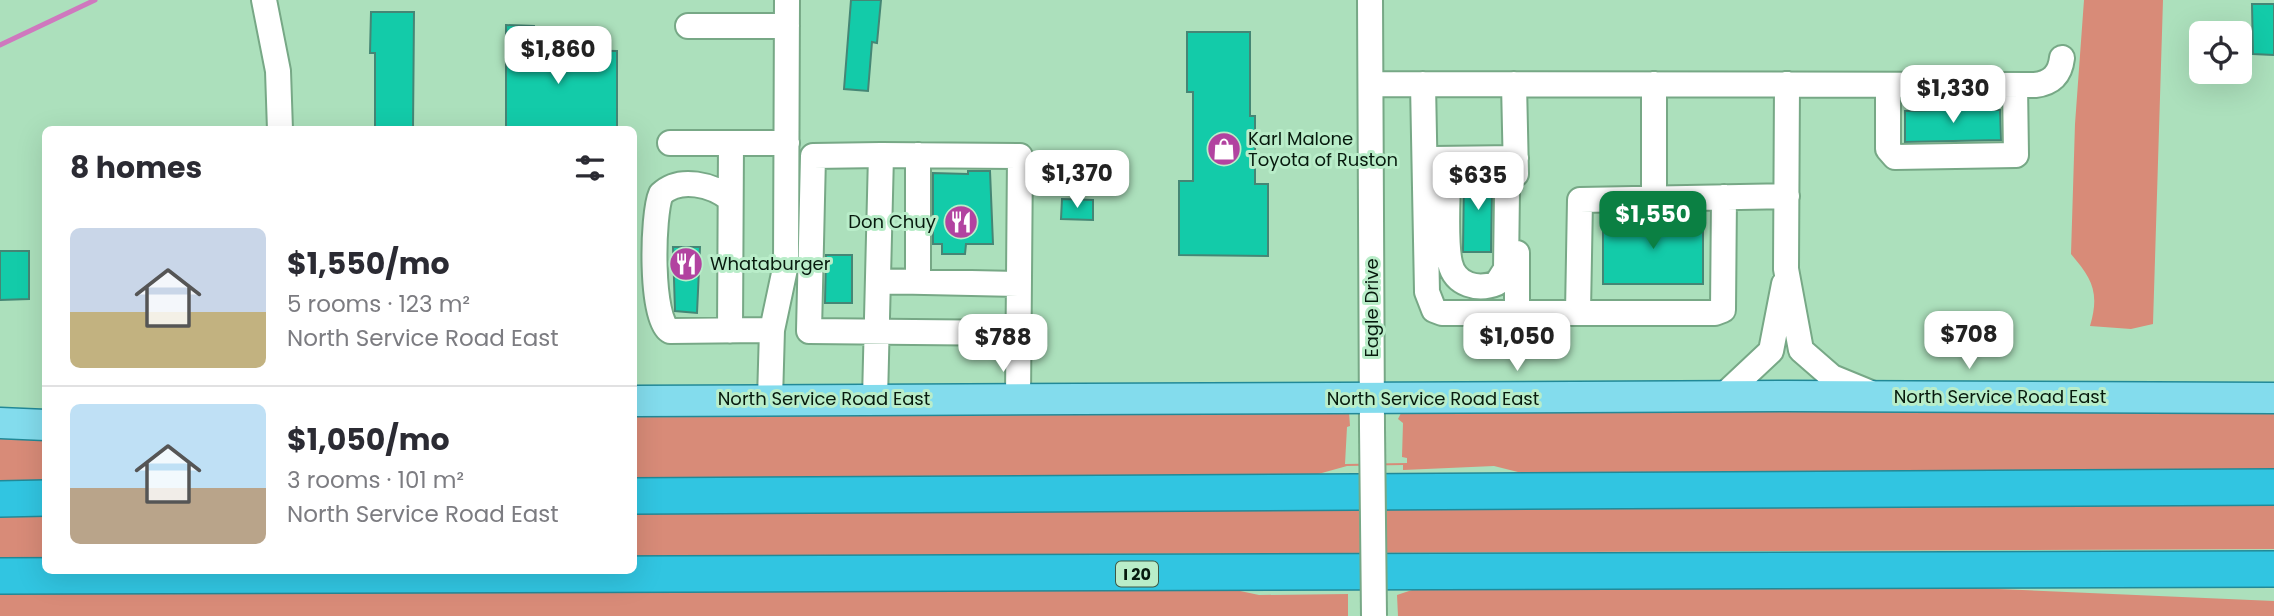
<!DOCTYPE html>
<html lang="en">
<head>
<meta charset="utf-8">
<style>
  :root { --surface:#fff; --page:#f7f7f7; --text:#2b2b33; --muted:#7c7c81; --line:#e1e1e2; --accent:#0b8043 }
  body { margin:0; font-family:Poppins,sans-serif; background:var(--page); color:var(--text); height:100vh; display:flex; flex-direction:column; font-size:26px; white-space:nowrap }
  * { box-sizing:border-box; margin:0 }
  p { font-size:23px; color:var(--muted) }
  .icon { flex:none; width:38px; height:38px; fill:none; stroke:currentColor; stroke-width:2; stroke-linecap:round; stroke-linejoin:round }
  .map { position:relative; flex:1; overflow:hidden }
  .details { position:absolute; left:42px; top:126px; width:595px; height:448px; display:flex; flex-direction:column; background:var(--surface); border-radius:10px; box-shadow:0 7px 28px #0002 }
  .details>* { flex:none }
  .buttons { position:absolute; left:2189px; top:21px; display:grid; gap:14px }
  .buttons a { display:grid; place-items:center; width:63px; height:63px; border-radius:10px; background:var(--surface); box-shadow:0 7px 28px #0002; font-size:35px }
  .price { position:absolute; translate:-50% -60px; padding:0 16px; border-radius:14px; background:#fff; color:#222; font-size:23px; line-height:46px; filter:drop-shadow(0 2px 4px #0008) }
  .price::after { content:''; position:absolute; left:50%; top:42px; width:21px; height:16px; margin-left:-10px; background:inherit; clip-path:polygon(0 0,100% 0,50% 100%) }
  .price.selected { background:var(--accent); color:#fff }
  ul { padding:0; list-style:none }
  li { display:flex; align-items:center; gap:21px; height:175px; padding:0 28px }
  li+li { border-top:2px solid var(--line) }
  li span { display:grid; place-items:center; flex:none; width:196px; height:140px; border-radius:10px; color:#555 }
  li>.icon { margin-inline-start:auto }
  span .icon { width:84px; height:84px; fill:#fffc; stroke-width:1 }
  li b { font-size:30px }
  h2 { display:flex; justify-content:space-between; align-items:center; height:84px; padding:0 28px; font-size:30px }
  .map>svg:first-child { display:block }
  .green { fill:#d88b78 }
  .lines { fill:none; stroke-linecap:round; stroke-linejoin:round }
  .stream { stroke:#cf78be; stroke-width:5 }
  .building { fill:#13cba9; stroke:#458675; stroke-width:2 }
  .minor-casing { stroke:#77a886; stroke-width:28 }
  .major-casing { stroke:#228997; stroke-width:33 }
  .highway-casing { stroke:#228997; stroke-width:38 }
  .minor { stroke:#fff; stroke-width:24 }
  .major { stroke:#83dced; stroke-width:30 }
  .highway { stroke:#31c5e1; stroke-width:35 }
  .minor-bridge-casing { stroke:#77a886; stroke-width:28; stroke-linecap:butt }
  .minor-bridge { stroke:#fff; stroke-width:24 }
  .labels { text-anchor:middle; stroke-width:6; stroke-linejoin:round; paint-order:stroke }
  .shield { fill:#b9edc9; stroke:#3c5946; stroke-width:2 }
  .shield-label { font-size:16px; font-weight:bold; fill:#071a0e }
  .poi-label { font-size:18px; fill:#071a0e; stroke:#b9edc9; text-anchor:start }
  .street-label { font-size:18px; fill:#071a0e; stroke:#b9edc9 }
</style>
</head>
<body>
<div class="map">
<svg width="2274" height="616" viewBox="0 0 2274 616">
  <rect width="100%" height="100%" fill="#ace0bc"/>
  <path class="green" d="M 2084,0 L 2163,0 L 2153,324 L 2131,329 L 2090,326 C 2100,292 2092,279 2071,254 L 2075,124 Z
    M 2274,410 L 2274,469 L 1554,475 L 1522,473 L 1494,466 L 1403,470 L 1403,465 L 1347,466 L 1311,476 L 634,479 L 634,416 L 1349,412 L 1350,426 L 1347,427 L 1345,464 L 1407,463 L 1407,458 L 1402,457 L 1403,423 L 1398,419 L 1402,411 Z
    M 0,437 L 45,438 L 45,484 L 0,484 Z
    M 2274,503 L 2274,549 L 634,556 L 634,510 Z
    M 0,513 L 45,513 L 45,558 L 0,559 Z
    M 1427,585 L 1904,585 L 2274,601 L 2274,616 L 1398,616 L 1397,595 Z
    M 1226,588 L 1259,595 L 1348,594 L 1348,616 L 0,616 L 0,589 Z"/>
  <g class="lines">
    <path class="stream" d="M 0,45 L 95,0"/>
  </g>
  <path class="building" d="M 851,0 L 881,0 L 877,43 L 872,42 L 868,91 L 844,89 Z
    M 2252,4 L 2274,4 L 2274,55 L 2253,54 Z
    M 371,12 L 414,12 L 413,130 L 375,130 L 375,53 L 370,53 Z
    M 506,25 L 534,26 L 535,50 L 617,51 L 617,130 L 506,130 Z
    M 1187,32 L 1250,32 L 1250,116 L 1255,116 L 1255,184 L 1268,184 L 1268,256 L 1179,255 L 1179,181 L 1193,181 L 1193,92 L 1187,92 Z
    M 1945,105 L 1974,105 L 1974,110 L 2000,110 L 2001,140 L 1905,142 L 1905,111 L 1945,110 Z
    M 968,171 L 990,171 L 993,244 L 966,244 L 965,254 L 942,254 L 942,244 L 933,244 L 933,173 L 968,174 Z
    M 1464,173 L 1496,173 L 1492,191 L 1491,252 L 1463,252 Z
    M 1062,199 L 1093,200 L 1093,220 L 1061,219 Z
    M 1603,218 L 1703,218 L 1703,284 L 1603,284 Z
    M 673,247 L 700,247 L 697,313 L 675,311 Z
    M 0,251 L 29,251 L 29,299 L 0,300 Z
    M 826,255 L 852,255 L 852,303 L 825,303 Z"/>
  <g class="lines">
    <g class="minor-casing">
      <path id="minor" d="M 264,0 L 278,71 L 280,130
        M 1370,0 L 1372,428
        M 688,26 L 787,26
        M 1371,84 L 2035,85 C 2051,83 2060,75 2062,58
        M 1423,84 L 1427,292 L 1434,310 L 1442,313 L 1715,313 L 1723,310 L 1724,197
        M 1514,84 L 1516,174
        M 1654,84 L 1654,197
        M 1787,84 L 1786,269 L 1801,350 L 1832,377 L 1871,393
        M 1888,85 L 1888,149 L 1895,157 L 2016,155 L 2015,85
        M 670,143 L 787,143
        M 881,155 L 813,156 L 809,331 L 1019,333
        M 1433,159 L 1516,158
        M 1448,159 C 1449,187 1444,238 1450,263 C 1455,285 1478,291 1497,283 L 1506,269 L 1507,191 L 1516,158
        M 730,199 C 713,185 680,176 661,194 C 652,214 650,322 670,331 L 772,330
        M 1517,253 L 1517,313
        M 878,281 L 1018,284
        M 918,282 L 918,155
        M 1578,312 L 1580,200 L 1787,196
        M 730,331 L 731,143
        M 1723,396 L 1771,351 L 1784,284
        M 770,399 L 772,330 L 786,264 L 787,0
        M 875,399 L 881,155 L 1020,156 L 1018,399"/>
    </g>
    <g class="major-casing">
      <path id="major" d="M 634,401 L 1788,396 L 2274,398
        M 0,423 L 46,425"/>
    </g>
    <g class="highway-casing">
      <path id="highway" d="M 634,496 L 2274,487
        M 0,499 L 46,498
        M 0,576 L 2274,569"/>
    </g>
    <use href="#minor" class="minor"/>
    <use href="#major" class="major"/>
    <use href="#highway" class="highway"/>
    <g class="minor-bridge-casing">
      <path id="minor-bridge" d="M 1372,428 L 1374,616"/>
    </g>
    <use href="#minor-bridge" class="minor-bridge"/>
  </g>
  <defs>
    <g id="shop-disc" transform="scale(1.75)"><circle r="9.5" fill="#b243a0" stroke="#b9edc9"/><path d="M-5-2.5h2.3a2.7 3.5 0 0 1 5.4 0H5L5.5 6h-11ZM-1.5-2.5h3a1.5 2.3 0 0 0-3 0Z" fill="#fff"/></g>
    <g id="restaurant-disc" transform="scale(1.75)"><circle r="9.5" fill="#b243a0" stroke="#b9edc9"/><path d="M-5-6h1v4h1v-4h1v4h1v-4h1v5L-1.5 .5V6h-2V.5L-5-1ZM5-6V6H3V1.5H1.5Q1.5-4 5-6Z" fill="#fff"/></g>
  </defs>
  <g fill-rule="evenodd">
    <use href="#shop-disc" x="1224" y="149"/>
    <use href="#restaurant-disc" x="961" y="222"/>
    <use href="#restaurant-disc" x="686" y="264"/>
  </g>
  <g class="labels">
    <rect class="shield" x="1116" y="561.5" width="42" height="25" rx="5"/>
    <g class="shield-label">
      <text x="1137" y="580">I 20</text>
    </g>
    <g class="poi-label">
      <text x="1248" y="145">Karl Malone<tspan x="1248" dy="21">Toyota of Ruston</tspan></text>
      <text x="936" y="228" text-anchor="end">Don Chuy</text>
      <text x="710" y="270">Whataburger</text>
    </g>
    <g class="street-label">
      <text transform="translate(1372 308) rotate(-90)" y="6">Eagle Drive</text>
      <text x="2000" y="403">North Service Road East</text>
      <text x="824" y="405">North Service Road East</text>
      <text x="1433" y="405">North Service Road East</text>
    </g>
  </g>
</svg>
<div class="buttons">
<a><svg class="icon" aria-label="locate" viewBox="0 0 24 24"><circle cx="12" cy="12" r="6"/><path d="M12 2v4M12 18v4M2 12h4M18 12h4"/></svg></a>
</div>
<b class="price" style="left:558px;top:86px">$1,860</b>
<b class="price" style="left:1953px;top:125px">$1,330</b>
<b class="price" style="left:1077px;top:210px">$1,370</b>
<b class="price" style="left:1478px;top:212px">$635</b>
<b class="price selected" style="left:1653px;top:251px">$1,550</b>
<b class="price" style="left:1969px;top:371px">$708</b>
<b class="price" style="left:1517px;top:373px">$1,050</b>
<b class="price" style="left:1003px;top:374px">$788</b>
<section class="details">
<h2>8 homes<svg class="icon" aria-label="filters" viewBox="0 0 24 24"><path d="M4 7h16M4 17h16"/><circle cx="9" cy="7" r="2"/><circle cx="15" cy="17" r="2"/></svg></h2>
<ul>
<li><span style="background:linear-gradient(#c9d6e8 60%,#c2b280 0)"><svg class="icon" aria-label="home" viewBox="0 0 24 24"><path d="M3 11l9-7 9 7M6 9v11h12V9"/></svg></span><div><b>$1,550/mo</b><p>5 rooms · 123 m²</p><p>North Service Road East</p></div></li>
<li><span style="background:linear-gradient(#bfe0f5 60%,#b9a48a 0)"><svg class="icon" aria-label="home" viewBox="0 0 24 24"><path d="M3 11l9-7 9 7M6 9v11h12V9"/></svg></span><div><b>$1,050/mo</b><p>3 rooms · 101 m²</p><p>North Service Road East</p></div></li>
</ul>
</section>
</div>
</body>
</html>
